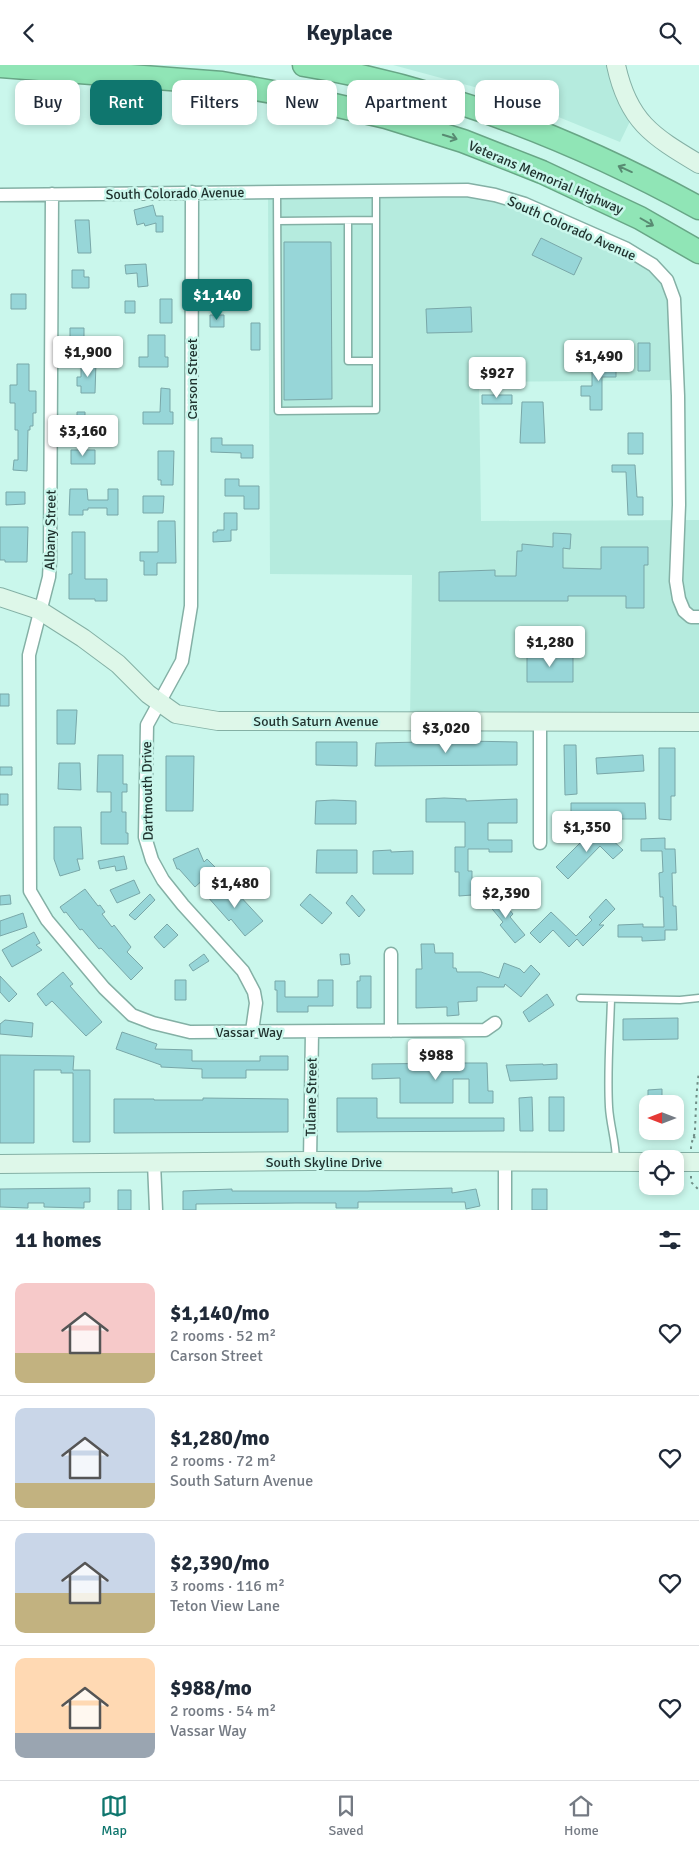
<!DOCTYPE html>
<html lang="en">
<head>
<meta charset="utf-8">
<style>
  :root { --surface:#fff; --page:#f2f2f3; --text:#1f2937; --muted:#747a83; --line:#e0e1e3; --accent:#0f766e }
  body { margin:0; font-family:Signika,sans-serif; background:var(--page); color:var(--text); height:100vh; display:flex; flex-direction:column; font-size:19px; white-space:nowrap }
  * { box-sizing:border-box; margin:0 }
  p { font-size:16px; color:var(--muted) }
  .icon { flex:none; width:28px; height:28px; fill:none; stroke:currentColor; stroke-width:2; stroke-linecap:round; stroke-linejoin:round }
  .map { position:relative; height:1145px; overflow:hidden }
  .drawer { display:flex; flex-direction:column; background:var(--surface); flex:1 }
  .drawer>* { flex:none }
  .banner { position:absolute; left:15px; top:15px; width:670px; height:45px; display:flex; gap:10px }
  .needle { width:32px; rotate:270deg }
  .controls { position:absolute; left:639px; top:1030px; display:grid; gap:10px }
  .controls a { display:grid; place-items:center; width:45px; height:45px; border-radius:10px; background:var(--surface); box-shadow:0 2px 8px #0003; font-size:25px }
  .price { position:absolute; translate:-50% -42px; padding:0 11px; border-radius:5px; background:#fff; color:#222; font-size:16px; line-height:32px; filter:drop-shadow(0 1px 2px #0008) }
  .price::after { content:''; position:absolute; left:50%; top:30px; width:15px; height:11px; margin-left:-8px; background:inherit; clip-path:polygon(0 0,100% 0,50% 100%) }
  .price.current { background:var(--accent); color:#fff }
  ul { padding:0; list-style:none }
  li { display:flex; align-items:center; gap:15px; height:125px; padding:0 15px }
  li+li { border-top:1px solid var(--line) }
  li span { display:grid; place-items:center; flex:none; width:140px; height:100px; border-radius:10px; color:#555 }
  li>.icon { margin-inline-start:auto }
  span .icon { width:60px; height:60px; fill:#fffc; stroke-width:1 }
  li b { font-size:21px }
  h2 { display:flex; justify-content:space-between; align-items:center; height:60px; padding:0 15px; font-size:21px }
  .pill { padding:0 18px; border-radius:10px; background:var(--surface); box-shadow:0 2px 8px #0003; font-size:18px; line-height:45px }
  .pill.current { background:var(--accent); color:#fff }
  header { display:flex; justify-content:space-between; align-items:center; height:65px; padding:0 15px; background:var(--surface); font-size:22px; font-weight:700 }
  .dock { display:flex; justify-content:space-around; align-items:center; height:70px; border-top:1px solid var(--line); background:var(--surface); font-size:14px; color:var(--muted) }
  .dock a { display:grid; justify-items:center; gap:2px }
  .dock .current { color:var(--accent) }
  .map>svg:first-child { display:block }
  .built { fill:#b5ebde }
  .building { fill:#97d6d8; stroke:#79a7a8 }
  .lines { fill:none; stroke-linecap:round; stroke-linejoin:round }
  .lane-casing { stroke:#84b0a5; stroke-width:9 }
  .street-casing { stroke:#84b0a5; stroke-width:15 }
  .secondary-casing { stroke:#84b0a5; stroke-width:20 }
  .highway-casing { stroke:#68a686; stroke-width:25 }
  .path { stroke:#6f8d86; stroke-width:2; stroke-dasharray:2.5 4; stroke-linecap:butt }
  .lane { stroke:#fff; stroke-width:6 }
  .street { stroke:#fff; stroke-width:12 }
  .secondary { stroke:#def7e9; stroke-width:18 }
  .highway { stroke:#90e5b6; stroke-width:22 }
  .oneway { stroke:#588b72 }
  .labels { text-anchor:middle; stroke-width:5; stroke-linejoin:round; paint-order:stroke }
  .street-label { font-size:14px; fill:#1f312d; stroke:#caf7ec }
</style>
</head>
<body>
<header><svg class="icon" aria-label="back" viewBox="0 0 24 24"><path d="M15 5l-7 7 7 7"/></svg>Keyplace<svg class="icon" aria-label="search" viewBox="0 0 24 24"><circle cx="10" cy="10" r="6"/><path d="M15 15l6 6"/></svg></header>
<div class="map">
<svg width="699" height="1145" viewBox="0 0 699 1145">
  <rect width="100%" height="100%" fill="#caf7ec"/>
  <path class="built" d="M 393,0 L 616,0 L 634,48 L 620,77 L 504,30 Z
    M 268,126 L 495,130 L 625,183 L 667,215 L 677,315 L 479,317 L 481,456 L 699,455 L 699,658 L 410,656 L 412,510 L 270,509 Z"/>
  <path class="building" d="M 153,140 L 156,151 L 163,151 L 163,167 L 156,167 L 156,158 L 145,161 L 144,158 L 137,160 L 134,145 Z
    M 75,155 L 89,155 L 91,188 L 78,188 Z
    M 541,173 L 582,193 L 574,210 L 532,190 Z
    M 284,177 L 331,177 L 332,334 L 284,335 Z
    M 146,199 L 148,221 L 138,222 L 137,208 L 126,209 L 125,200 Z
    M 72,205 L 84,205 L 84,212 L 89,212 L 89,223 L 72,223 Z
    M 11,229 L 26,229 L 26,244 L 11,244 Z
    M 160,234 L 172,234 L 172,258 L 160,258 Z
    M 125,236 L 135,236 L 135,248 L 125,248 Z
    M 471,242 L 472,267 L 427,268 L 426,244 Z
    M 210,250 L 224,250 L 224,262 L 210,262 Z
    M 251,258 L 260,258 L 260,285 L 251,285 Z
    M 70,263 L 84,263 L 84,275 L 70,275 Z
    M 148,270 L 165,270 L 165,292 L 168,292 L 168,302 L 139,302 L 139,292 L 148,292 Z
    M 638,278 L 650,278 L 650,306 L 638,306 Z
    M 592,296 L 616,296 L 616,312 L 602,312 L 602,345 L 590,345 L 590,331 L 581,331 L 581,321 L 592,321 Z
    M 81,297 L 96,297 L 95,328 L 81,328 L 81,321 L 77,321 L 77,312 L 81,312 Z
    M 17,299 L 29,299 L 29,326 L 36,326 L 36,348 L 33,348 L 33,361 L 30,361 L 30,365 L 28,365 L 27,406 L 13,405 L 14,395 L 18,395 L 18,365 L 15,365 L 15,338 L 10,338 L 10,320 L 17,320 Z
    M 161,323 L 170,324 L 170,347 L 173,347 L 173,359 L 143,359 L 143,347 L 160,347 Z
    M 482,330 L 512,330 L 512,339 L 482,339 Z
    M 522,337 L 543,337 L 545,378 L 520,378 Z
    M 77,347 L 85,347 L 85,356 L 77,356 Z
    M 628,368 L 643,368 L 643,389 L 628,389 Z
    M 101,369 L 117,369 L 117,378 L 101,377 Z
    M 211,373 L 222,373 L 222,380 L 253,380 L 253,393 L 241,393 L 241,388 L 211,387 Z
    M 71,385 L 95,385 L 95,399 L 71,399 Z
    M 158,386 L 174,386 L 173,420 L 161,420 L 161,415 L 158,415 Z
    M 612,400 L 635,400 L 637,432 L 643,432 L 643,450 L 628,450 L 626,407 L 612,407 Z
    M 225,414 L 239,414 L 239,421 L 259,421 L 259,444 L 244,444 L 244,431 L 225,431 Z
    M 70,424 L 87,424 L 88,435 L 108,435 L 108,424 L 118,424 L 118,450 L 107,450 L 107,443 L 88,443 L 88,445 L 83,445 L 83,450 L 69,450 Z
    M 6,427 L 25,427 L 25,439 L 6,440 Z
    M 143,431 L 164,431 L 163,448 L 143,448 Z
    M 224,448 L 237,448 L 237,465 L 231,465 L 231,476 L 213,477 L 213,467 L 217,467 L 217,465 L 224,465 Z
    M 158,456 L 175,456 L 176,498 L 157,498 L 157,510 L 144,510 L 144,496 L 140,496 L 140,487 L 158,487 Z
    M 0,462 L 28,462 L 27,497 L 5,497 L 5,495 L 0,495 Z
    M 72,467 L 85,467 L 85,514 L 107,514 L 107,536 L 95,536 L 95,534 L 69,534 L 69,509 L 72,509 Z
    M 553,468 L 571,469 L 570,484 L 563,483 L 563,503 L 601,504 L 601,482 L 648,482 L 648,500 L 644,500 L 644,543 L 626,543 L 626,531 L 568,531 L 568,536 L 439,536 L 439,507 L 495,505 L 495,511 L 516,511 L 517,486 L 522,486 L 522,479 L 553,482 Z
    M 527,589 L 573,589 L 573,617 L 527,617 Z
    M 0,629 L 9,629 L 9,641 L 0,641 Z
    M 57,645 L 77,645 L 75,679 L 57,679 Z
    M 466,676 L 517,677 L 517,700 L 375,701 L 376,678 Z
    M 316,677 L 357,677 L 357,701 L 316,700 Z
    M 564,680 L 576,680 L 577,729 L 565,730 Z
    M 659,683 L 675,683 L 675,731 L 671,731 L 671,755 L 659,754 Z
    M 98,690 L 123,690 L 123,719 L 127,719 L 127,727 L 122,727 L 122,747 L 126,747 L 126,768 L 128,768 L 128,779 L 101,779 L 101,747 L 111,747 L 111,727 L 97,727 Z
    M 643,690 L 644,706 L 597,709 L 596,693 Z
    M 166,691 L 194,691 L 193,746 L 166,746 Z
    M 59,698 L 80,698 L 81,725 L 58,724 Z
    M 0,702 L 12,702 L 12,710 L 0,710 Z
    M 0,729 L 8,729 L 8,740 L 0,740 Z
    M 444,733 L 466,734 L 466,736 L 517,734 L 517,758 L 488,758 L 488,775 L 512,775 L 512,787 L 489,787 L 489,784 L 468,784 L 468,806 L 472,806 L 472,830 L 459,831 L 459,807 L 455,807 L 455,782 L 465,782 L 465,757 L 426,757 L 426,734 Z
    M 333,735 L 356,736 L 356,759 L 315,759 L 316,736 Z
    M 571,738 L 645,738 L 646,754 L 571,754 Z
    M 54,762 L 81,762 L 83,794 L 77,794 L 80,805 L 60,811 L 54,794 Z
    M 590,768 L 599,776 L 606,769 L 623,785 L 613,794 L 600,781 L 568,814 L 556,802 Z
    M 665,773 L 665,784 L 675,784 L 676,808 L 672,808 L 673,841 L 676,841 L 677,865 L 665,865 L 665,875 L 642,876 L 642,872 L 618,872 L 618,860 L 643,859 L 643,862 L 664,862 L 663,832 L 660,832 L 659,808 L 663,807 L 662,786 L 641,786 L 641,774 Z
    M 198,783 L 204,797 L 207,794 L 216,803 L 195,822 L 179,804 L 177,804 L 173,794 Z
    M 317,785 L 357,785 L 357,808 L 316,808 Z
    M 391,785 L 391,787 L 413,786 L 413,809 L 373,809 L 373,786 Z
    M 124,791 L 127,804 L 116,806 L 115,801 L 100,804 L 98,796 Z
    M 134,815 L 140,828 L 117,838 L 110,825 Z
    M 222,818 L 234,832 L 238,829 L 263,856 L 245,871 L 231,854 L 229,856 L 207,831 Z
    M 85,824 L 98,841 L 100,840 L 105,847 L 102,849 L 112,862 L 114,860 L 131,882 L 127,887 L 143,903 L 131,915 L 101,883 L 99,884 L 82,864 L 80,865 L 66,847 L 64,848 L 60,842 Z
    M 150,829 L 155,835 L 135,855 L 129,850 Z
    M 310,829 L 332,848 L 322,859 L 300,840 Z
    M 10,830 L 11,839 L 0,840 L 0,831 Z
    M 352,830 L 365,845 L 359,852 L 346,838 Z
    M 497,830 L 513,849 L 510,852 L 525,870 L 515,878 L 500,860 L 503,857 L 488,839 Z
    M 606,834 L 615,844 L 599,860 L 604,860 L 583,881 L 577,874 L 569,882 L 553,865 L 540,878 L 530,868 L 551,847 L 576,871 L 592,855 L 589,852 Z
    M 23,848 L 27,862 L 0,871 L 0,856 Z
    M 167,859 L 178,870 L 164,883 L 154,872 Z
    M 34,867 L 40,878 L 36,880 L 42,885 L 12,902 L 2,885 Z
    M 421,879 L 434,879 L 435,888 L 453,888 L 453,903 L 456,903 L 457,907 L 481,907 L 499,913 L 504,898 L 520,904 L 524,908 L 531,900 L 540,909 L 521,932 L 505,919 L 504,922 L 477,922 L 477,936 L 458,937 L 459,950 L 447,951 L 447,942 L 416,943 L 416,904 L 422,904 Z
    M 204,889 L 209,896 L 193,906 L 189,900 Z
    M 340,889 L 349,889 L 350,899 L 341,900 Z
    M 63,907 L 73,919 L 70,921 L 102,957 L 86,971 L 52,936 L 46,941 L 37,929 Z
    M 0,911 L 17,929 L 9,937 L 0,927 Z
    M 360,911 L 371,911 L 371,943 L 357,943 L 357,916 L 360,916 Z
    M 175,915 L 186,915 L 186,935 L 175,935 Z
    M 318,915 L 333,915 L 333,941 L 308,941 L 308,947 L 277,947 L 277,925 L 275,925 L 275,916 L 285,916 L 285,932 L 318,932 Z
    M 547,929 L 554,940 L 529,957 L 523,947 Z
    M 678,953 L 678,974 L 623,975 L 623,954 Z
    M 5,955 L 33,958 L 32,972 L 0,969 L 0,959 Z
    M 122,967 L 157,979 L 155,984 L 192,985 L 192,996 L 260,996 L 260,991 L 288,991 L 288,1005 L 246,1005 L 246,1013 L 202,1013 L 202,1004 L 161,1002 L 161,1000 L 116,984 Z
    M 0,990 L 74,991 L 73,1005 L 90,1005 L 90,1077 L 73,1077 L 73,1008 L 61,1008 L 61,1005 L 34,1005 L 34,1078 L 0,1078 Z
    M 461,998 L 487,998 L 488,1026 L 493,1026 L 493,1038 L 469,1038 L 469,1014 L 453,1014 L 453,1038 L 400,1038 L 400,1013 L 372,1014 L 372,999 Z
    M 543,999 L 543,1000 L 557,999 L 557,1014 L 510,1016 L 506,1000 Z
    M 662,1024 L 662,1039 L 648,1039 L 648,1025 Z
    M 532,1032 L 533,1066 L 520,1066 L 519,1033 Z
    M 549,1032 L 564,1032 L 564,1066 L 549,1066 Z
    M 203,1033 L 288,1034 L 288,1067 L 114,1068 L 114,1034 L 154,1034 L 154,1035 L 203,1035 Z
    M 337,1033 L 377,1033 L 377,1053 L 504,1053 L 504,1066 L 337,1067 Z
    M 90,1123 L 90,1137 L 84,1137 L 84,1143 L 44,1142 L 44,1138 L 28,1138 L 28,1143 L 0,1142 L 0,1124 Z
    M 452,1123 L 452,1128 L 476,1124 L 480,1141 L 466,1144 L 465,1137 L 358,1137 L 358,1143 L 336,1143 L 336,1138 L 296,1138 L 196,1139 L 196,1145 L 183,1145 L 183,1126 L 232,1124 L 232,1126 L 368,1126 Z
    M 532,1124 L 547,1124 L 547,1145 L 532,1145 Z
    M 118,1125 L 131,1125 L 131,1145 L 118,1145 Z"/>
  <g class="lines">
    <g class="lane-casing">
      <path id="lane" d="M 277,126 L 278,346 L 376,345 L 376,126
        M 278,156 L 376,155
        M 348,156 L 348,296 L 376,296
        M 580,933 L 680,935 L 699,933
        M 611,934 C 610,970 607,1006 609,1042 C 610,1060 616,1077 616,1096"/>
    </g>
    <g class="street-casing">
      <path id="street" d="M 192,127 L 191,541 L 182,596 L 147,660 L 145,772 L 152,795 L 163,815 L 183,840 L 243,906 L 254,927 L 256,938 L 252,966
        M 52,129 L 50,495 L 49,512 L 29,590 L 30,826 L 47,855 L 104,923 L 132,950 L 153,958 L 190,967 L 485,965 L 495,958
        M 0,130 L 467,125 L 495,130 L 525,139 L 625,183 L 653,200 L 667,215 L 674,234 L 678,331 L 679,440 L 676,516 L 679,534 L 684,546 L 691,552 L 699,552
        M 540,778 L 540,656
        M 391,966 L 391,889
        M 310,1096 L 312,967
        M 154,1098 L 156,1145
        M 505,1145 L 505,1096"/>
    </g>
    <g class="secondary-casing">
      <path id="secondary" d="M 616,0 C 628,56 652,71 699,99
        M 0,532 L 39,545 L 83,573 L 118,599 L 148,629 L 176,649 L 218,656 L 699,657
        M 675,1097 L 699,1097
        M 0,1099 L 310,1096 L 648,1097"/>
    </g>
    <g class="highway-casing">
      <path id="highway" d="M 304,0 C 444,23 575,75 699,143
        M 0,1 L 222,18 L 295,31 L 386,52 L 463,76 L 542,107 L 640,153 L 699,187"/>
    </g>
    <path class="path" d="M 693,1072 L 699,1073
      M 691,1084 C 691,1076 695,1071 695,1064 C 696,1045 696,1026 699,1007
      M 691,1111 L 691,1117 L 699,1125"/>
    <use href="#lane" class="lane"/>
    <use href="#street" class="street"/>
    <use href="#secondary" class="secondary"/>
    <use href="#highway" class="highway"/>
  </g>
  <defs><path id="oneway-shaft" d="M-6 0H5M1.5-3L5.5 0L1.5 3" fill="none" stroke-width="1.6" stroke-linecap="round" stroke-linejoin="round" transform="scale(1.25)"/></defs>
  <g class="oneway">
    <use href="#oneway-shaft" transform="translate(450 72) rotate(17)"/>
    <use href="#oneway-shaft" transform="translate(625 104) rotate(-156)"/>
    <use href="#oneway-shaft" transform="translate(647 157) rotate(30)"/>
  </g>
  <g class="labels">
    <g class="street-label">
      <text transform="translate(546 112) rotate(23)" y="5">Veterans Memorial Highway</text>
      <text transform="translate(175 128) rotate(-1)" y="5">South Colorado Avenue</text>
      <text transform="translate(572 163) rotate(24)" y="5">South Colorado Avenue</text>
      <text transform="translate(192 314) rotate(-90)" y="5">Carson Street</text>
      <text transform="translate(50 465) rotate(-89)" y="5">Albany Street</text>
      <text x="316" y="661">South Saturn Avenue</text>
      <text transform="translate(147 726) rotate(-91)" y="5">Dartmouth Drive</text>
      <text x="249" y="972">Vassar Way</text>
      <text transform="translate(311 1032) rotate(-89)" y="5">Tulane Street</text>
      <text x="324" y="1102">South Skyline Drive</text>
    </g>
  </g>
</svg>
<div class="controls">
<a><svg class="needle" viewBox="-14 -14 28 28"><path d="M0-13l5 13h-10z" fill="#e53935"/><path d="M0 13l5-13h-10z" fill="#747a83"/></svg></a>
<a><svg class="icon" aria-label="locate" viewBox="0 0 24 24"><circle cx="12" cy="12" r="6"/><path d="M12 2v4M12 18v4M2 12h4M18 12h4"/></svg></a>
</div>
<b class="price current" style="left:217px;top:256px">$1,140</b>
<b class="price" style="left:88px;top:313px">$1,900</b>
<b class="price" style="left:599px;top:317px">$1,490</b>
<b class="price" style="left:497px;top:334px">$927</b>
<b class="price" style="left:83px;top:392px">$3,160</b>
<b class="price" style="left:550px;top:603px">$1,280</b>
<b class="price" style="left:446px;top:689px">$3,020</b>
<b class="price" style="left:587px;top:788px">$1,350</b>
<b class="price" style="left:235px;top:844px">$1,480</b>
<b class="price" style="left:506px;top:854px">$2,390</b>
<b class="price" style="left:436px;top:1016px">$988</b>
<div class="banner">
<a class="pill">Buy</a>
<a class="pill current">Rent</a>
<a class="pill">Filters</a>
<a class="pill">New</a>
<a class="pill">Apartment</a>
<a class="pill">House</a>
</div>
</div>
<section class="drawer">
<h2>11 homes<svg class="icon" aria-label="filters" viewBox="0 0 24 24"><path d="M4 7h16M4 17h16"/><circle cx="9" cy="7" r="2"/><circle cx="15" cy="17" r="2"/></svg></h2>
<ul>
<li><span style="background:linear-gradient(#f6c9c9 70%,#c2b280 0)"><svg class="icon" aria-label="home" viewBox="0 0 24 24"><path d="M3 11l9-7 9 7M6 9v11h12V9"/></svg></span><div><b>$1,140/mo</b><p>2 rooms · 52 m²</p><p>Carson Street</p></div><svg class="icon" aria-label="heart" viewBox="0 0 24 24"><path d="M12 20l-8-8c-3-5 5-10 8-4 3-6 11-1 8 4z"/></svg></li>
<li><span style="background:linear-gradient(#c9d6e8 75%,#c2b280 0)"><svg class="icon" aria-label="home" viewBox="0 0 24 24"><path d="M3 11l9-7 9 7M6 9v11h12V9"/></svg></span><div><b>$1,280/mo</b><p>2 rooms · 72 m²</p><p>South Saturn Avenue</p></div><svg class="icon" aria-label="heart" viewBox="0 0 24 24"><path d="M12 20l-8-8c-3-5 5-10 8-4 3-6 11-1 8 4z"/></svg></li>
<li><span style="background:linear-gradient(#c9d6e8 60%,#c2b280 0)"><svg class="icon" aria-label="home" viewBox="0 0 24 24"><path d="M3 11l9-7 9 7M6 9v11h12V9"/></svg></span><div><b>$2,390/mo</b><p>3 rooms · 116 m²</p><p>Teton View Lane</p></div><svg class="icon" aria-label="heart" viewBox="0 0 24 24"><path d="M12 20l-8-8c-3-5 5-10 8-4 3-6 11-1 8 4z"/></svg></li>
<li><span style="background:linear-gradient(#ffd9b3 75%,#9aa5b1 0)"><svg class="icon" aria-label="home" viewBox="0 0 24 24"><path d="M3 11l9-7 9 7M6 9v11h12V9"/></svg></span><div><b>$988/mo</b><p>2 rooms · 54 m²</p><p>Vassar Way</p></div><svg class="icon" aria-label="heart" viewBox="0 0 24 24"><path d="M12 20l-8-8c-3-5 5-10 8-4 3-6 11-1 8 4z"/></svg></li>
</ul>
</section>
<nav class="dock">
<a class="current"><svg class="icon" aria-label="map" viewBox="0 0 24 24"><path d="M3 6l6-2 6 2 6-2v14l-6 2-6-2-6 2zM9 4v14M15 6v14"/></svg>Map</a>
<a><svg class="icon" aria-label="saved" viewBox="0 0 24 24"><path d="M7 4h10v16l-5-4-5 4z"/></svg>Saved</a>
<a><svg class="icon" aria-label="home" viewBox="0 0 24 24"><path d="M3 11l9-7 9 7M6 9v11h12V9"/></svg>Home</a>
</nav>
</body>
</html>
